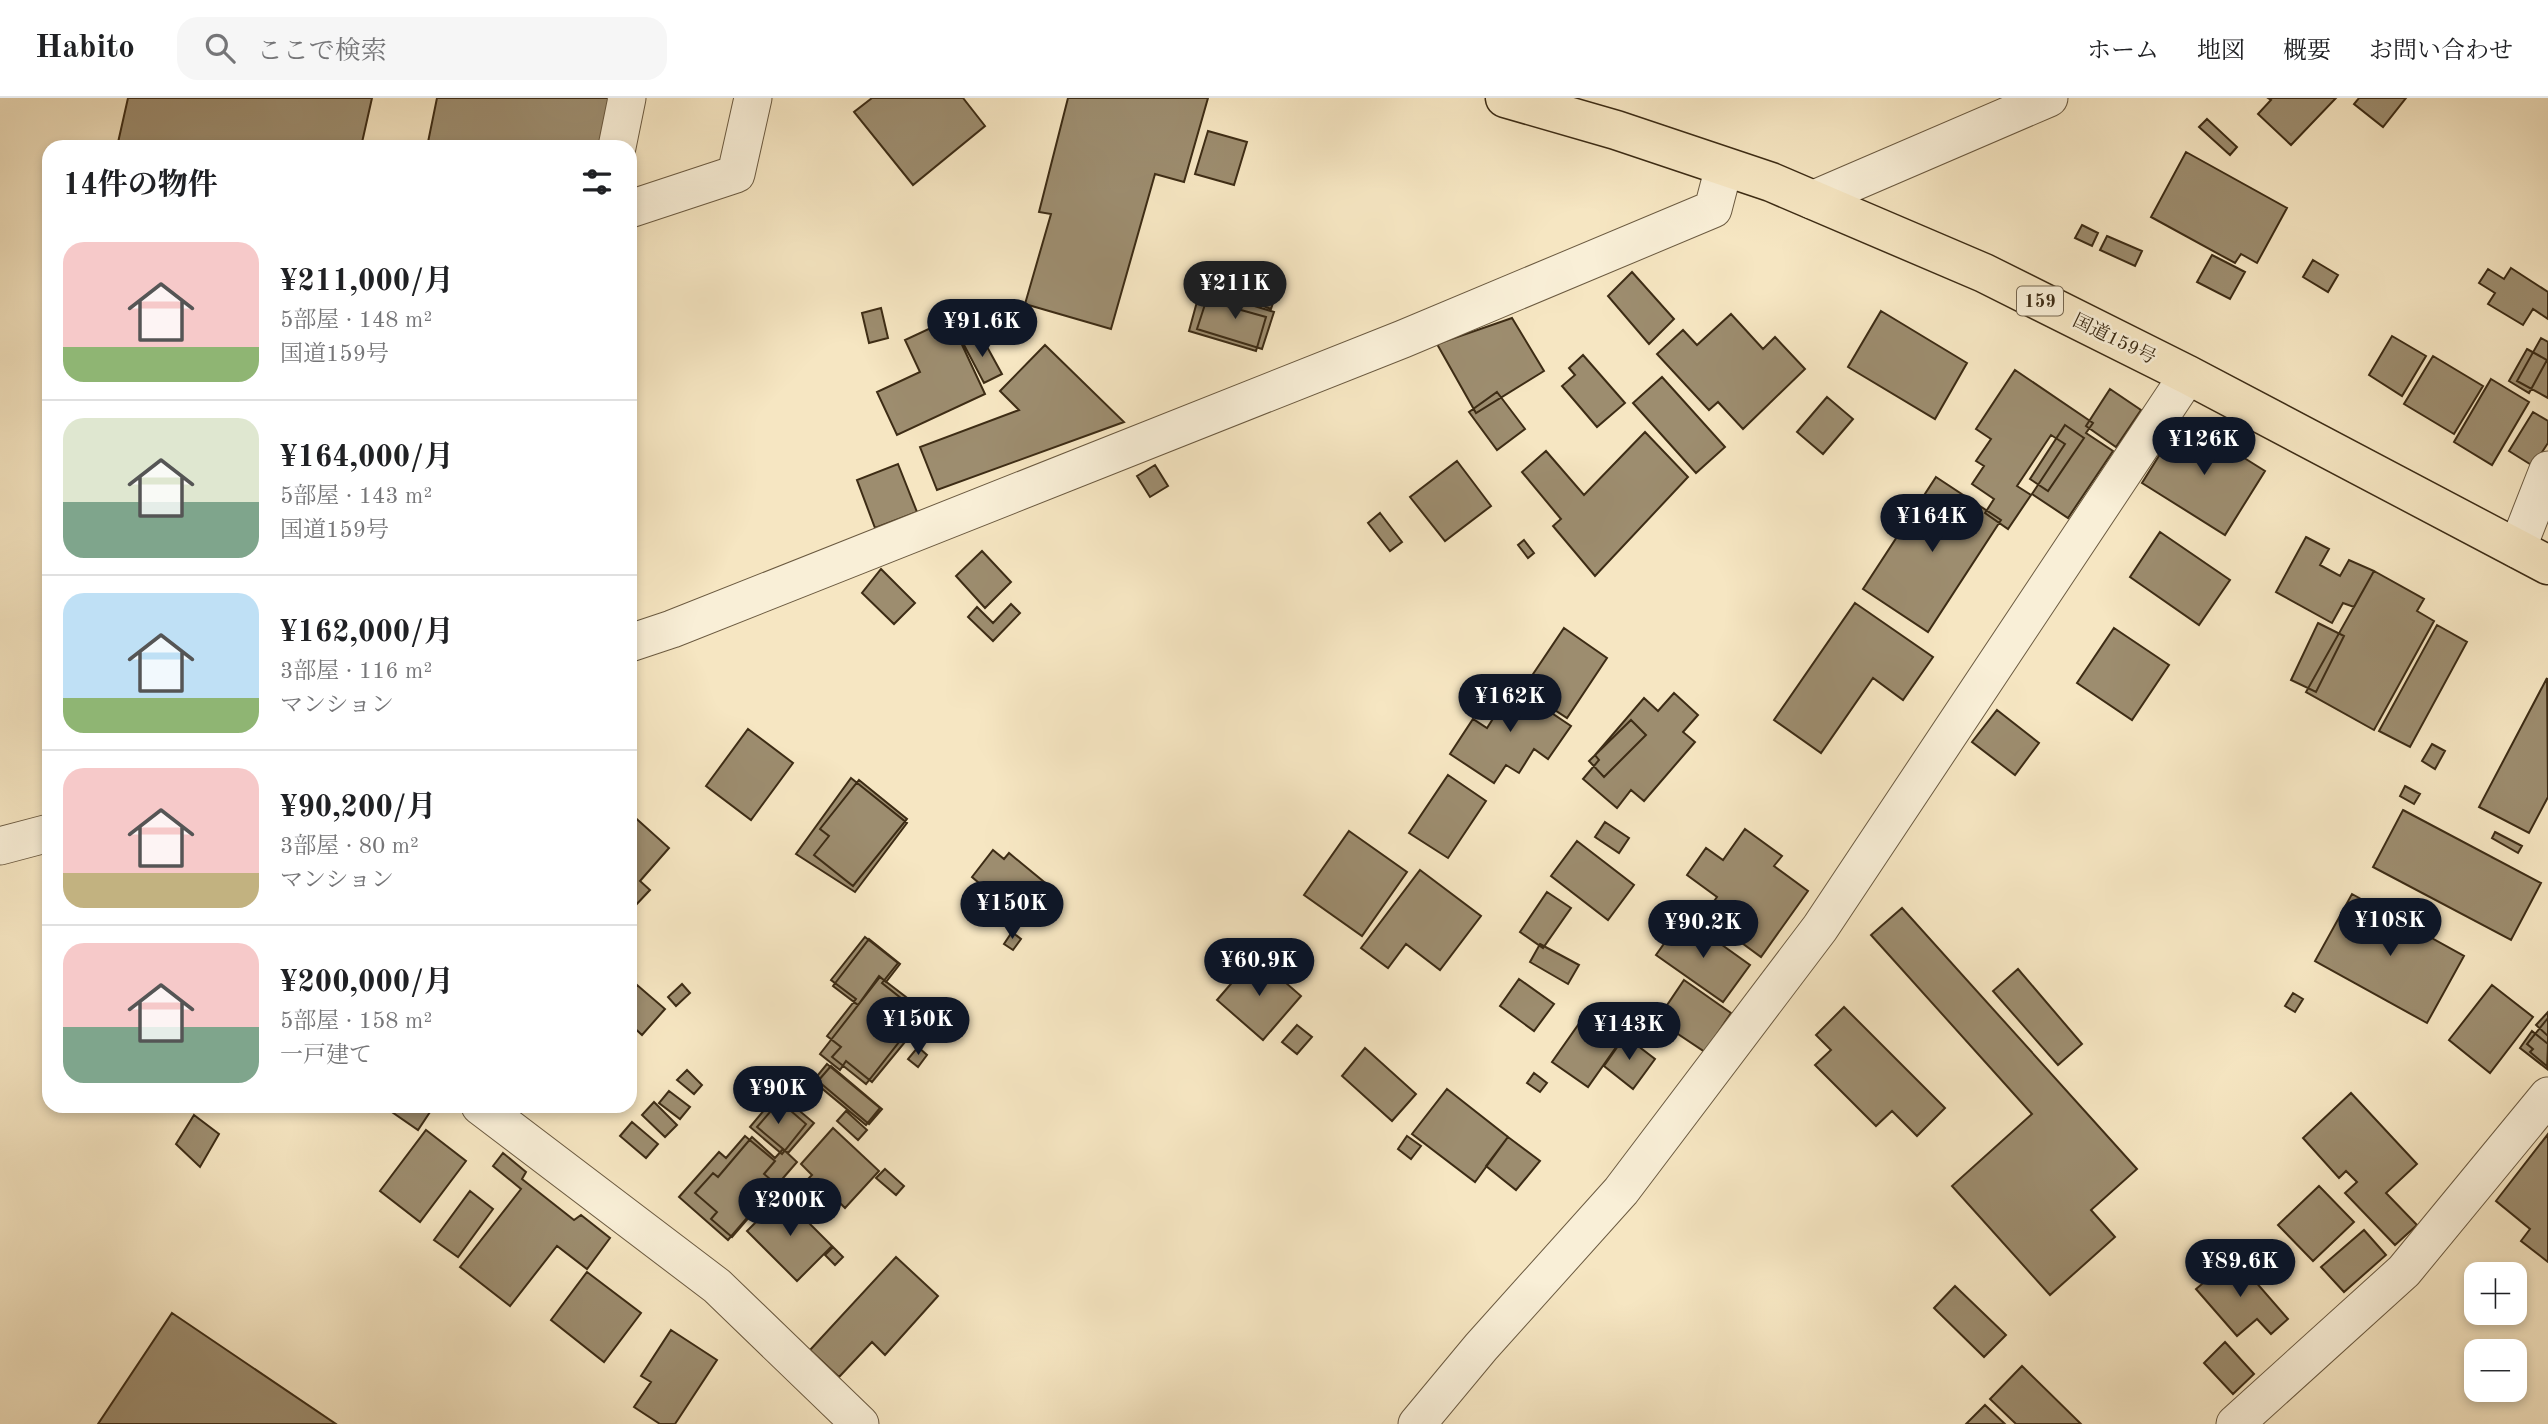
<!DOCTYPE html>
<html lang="ja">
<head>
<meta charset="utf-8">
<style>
  :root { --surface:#fff; --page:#f6f6f6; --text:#202124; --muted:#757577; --line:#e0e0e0; --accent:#111827 }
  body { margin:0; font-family:"Old Standard TT","Noto Serif JP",serif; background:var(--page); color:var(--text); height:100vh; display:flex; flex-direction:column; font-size:26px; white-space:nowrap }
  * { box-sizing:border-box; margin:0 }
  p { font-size:23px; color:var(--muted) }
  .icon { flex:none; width:38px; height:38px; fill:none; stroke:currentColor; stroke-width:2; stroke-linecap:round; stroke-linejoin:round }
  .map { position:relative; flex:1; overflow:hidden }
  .panel { position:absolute; left:42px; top:42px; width:595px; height:973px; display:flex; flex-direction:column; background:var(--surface); border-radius:21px; box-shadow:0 4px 10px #0003 }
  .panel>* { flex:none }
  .buttons { position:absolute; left:2464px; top:1164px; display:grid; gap:14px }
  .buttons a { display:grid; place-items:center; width:63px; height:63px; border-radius:14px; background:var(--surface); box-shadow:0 4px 10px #0003; font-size:35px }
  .price { position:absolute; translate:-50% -60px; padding:0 16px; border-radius:24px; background:var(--accent); color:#fff; font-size:23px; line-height:46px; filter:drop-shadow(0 2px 4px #0008) }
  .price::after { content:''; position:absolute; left:50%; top:42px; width:21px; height:16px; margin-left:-10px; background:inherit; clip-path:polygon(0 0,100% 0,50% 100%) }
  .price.on { background:#222; color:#fff }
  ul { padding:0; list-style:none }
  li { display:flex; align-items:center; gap:21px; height:175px; padding:0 21px }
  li+li { border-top:2px solid var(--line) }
  li span { display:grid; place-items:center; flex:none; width:196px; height:140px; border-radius:21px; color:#555 }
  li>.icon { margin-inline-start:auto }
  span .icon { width:84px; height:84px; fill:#fffc; stroke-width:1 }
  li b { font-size:30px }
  h2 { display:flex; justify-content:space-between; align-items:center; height:84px; padding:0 21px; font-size:30px }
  header { display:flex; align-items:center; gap:42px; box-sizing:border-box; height:98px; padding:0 35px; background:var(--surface); border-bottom:2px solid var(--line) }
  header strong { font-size:33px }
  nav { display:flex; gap:38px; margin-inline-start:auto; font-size:24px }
  .search { width:490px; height:63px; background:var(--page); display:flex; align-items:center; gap:18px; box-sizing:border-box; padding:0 24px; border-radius:21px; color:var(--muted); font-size:26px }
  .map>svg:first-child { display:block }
  .building { fill:#9d8d6f; stroke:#3d2c15; stroke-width:2 }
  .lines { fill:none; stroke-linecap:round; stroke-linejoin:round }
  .minor-casing { stroke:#6b5a40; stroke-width:39 }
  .trunk-casing { stroke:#3d2c15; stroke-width:41 }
  .minor { stroke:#f9efd7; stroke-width:37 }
  .trunk { stroke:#f6e6c2; stroke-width:38 }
  .labels { text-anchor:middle; stroke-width:5; stroke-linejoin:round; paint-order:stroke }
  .shield { fill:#f9efd7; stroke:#75664f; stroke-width:2 }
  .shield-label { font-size:18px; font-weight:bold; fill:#3d2c15 }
  .street-label { font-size:19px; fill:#3d2c15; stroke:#f9efd7 }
</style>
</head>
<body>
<header>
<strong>Habito</strong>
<div class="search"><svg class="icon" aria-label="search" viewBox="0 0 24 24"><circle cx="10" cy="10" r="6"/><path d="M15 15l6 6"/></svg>ここで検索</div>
<nav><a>ホーム</a><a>地図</a><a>概要</a><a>お問い合わせ</a></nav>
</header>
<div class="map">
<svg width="2548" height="1326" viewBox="0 0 2548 1326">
  <rect width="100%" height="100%" fill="#f6e6c2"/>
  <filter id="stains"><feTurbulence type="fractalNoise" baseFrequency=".00286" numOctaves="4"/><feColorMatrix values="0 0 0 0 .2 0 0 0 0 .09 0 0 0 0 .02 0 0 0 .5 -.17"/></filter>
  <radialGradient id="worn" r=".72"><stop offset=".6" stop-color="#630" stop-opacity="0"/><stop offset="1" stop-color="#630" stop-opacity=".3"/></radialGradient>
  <path class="building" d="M 128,0 L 372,0 L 361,49 L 117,49 Z
    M 437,0 L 616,0 L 606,49 L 427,49 Z
    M 872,0 L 963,0 L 985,28 L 913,87 L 854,14 Z
    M 1068,0 L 1208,0 L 1184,84 L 1155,76 L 1111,231 L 1025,206 L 1051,116 L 1039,114 Z
    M 2268,0 L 2336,0 L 2291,47 L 2258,16 L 2271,2 Z
    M 2359,0 L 2406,0 L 2383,29 L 2354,6 Z
    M 2207,21 L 2237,49 L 2230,57 L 2199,29 Z
    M 1208,33 L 1247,44 L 1234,87 L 1195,76 Z
    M 2186,54 L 2287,110 L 2257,165 L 2241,156 L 2235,165 L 2151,119 Z
    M 2082,127 L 2098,135 L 2092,148 L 2075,140 Z
    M 2107,138 L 2142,153 L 2135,168 L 2100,152 Z
    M 2212,157 L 2245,174 L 2230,201 L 2197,184 Z
    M 2313,162 L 2338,177 L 2328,194 L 2303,179 Z
    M 2511,170 L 2548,194 L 2548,221 L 2533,211 L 2523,227 L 2488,206 L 2495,195 L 2479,185 L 2488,171 L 2504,181 Z
    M 1632,174 L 1674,221 L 1649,246 L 1608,198 Z
    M 1254,189 L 1276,196 L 1271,211 L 1249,203 Z
    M 1209,194 L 1274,214 L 1262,251 L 1197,231 Z
    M 1198,200 L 1266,219 L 1256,253 L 1189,233 Z
    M 881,210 L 888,240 L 869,245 L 862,215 Z
    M 1881,213 L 1967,265 L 1935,321 L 1848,269 Z
    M 1731,216 L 1763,251 L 1775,239 L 1805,271 L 1743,331 L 1718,304 L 1709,312 L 1657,256 L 1683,232 L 1697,247 Z
    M 1512,220 L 1544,273 L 1476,315 L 1437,246 Z
    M 950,221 L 985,296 L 897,337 L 877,294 L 920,274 L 905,242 Z
    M 980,236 L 1002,276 L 984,285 L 963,245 Z
    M 2392,238 L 2426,258 L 2402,298 L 2369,277 Z
    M 2541,240 L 2548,244 L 2548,300 L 2517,283 Z
    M 1045,247 L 1124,324 L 937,392 L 920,349 L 1019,312 L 1000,293 Z
    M 2527,251 L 2547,262 L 2529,295 L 2509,283 Z
    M 1583,257 L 1625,305 L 1597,329 L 1562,288 L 1575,277 L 1569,270 Z
    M 2433,258 L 2483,288 L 2454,336 L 2404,306 Z
    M 2015,272 L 2093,325 L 2086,335 L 2113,353 L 2068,420 L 2032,396 L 2065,346 L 2051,337 L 2017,388 L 2031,397 L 2008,431 L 1985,415 L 1994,401 L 1972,386 L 1984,368 L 1976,363 L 1991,341 L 1976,331 Z
    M 1662,279 L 1725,349 L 1696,375 L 1633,305 Z
    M 2491,281 L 2529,304 L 2492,367 L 2454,344 Z
    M 2110,291 L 2141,312 L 2116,349 L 2086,328 Z
    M 1497,294 L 1525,331 L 1497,352 L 1469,314 Z
    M 1827,299 L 1853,321 L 1823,356 L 1797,334 Z
    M 2533,314 L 2548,323 L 2548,345 L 2533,368 L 2509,353 Z
    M 2182,321 L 2265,373 L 2225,437 L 2142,385 Z
    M 2065,327 L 2084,340 L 2048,393 L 2030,381 Z
    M 1645,334 L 1688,379 L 1595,478 L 1553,428 L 1561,421 L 1522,374 L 1546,353 L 1584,397 Z
    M 1457,363 L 1491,408 L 1445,443 L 1410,399 Z
    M 898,366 L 917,414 L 875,430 L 857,382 Z
    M 1155,367 L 1168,388 L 1150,399 L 1137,378 Z
    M 1936,379 L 2001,422 L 1928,534 L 1863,491 Z
    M 1380,415 L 1402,444 L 1390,453 L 1368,425 Z
    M 2160,434 L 2230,482 L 2199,527 L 2130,479 Z
    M 2306,439 L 2329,451 L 2320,467 L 2340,478 L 2349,462 L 2374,473 L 2354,509 L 2343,505 L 2332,525 L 2276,494 Z
    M 1524,442 L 1534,455 L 1528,460 L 1518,447 Z
    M 982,453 L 1011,484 L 985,510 L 956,478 Z
    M 881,471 L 915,505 L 894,526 L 862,495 Z
    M 2374,473 L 2424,501 L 2417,513 L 2434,523 L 2374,632 L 2306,594 Z
    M 1855,505 L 1933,559 L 1903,602 L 1873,580 L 1821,655 L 1774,622 Z
    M 1011,506 L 1020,515 L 993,543 L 968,519 L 977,509 L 993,525 Z
    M 2318,525 L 2344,538 L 2316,594 L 2291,582 Z
    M 2437,527 L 2467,544 L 2410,649 L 2379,633 Z
    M 1564,530 L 1607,560 L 1567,620 L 1523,591 Z
    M 2114,530 L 2169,567 L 2132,622 L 2077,585 Z
    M 1498,579 L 1571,628 L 1548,661 L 1534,651 L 1519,675 L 1506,667 L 1494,685 L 1450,656 L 1473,621 L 1487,630 L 1501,608 L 1485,598 Z
    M 2547,580 L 2548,699 L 2529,735 L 2479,709 Z
    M 1674,595 L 1698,617 L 1683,634 L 1695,644 L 1644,703 L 1631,692 L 1617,710 L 1583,681 L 1599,662 L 1595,657 L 1644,600 L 1658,613 Z
    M 1997,612 L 2039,645 L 2015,677 L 1972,644 Z
    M 1631,622 L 1646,637 L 1604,679 L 1589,663 Z
    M 748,631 L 793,665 L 751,722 L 706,688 Z
    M 2432,646 L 2445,653 L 2435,671 L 2422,663 Z
    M 1448,677 L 1486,703 L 1448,760 L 1409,735 Z
    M 851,680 L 907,725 L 855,794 L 796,756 Z
    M 859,682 L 907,721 L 853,788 L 814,757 L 829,738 L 820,731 Z
    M 2405,688 L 2420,696 L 2414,706 L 2400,698 Z
    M 2403,712 L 2541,785 L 2511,842 L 2373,769 Z
    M 630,715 L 669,750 L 640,783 L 650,792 L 634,809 L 630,805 Z
    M 1605,724 L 1629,740 L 1619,755 L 1595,739 Z
    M 1745,731 L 1782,758 L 1774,768 L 1808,793 L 1761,859 L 1704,817 L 1717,799 L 1687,777 L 1706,750 L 1723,762 Z
    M 1349,733 L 1407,774 L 1362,838 L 1304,797 Z
    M 2495,734 L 2522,748 L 2518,755 L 2492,740 Z
    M 1577,743 L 1634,787 L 1608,822 L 1551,778 Z
    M 993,752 L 1004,761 L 1009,755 L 1055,793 L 1027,826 L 972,779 Z
    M 1420,772 L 1481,818 L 1440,872 L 1406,846 L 1388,870 L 1361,850 Z
    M 1547,794 L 1571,810 L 1543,850 L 1520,834 Z
    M 2352,796 L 2464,858 L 2427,925 L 2315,863 Z
    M 1902,810 L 2137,1071 L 2091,1112 L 2115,1139 L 2050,1197 L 1952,1088 L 2032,1016 L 1871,837 Z
    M 1683,819 L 1750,867 L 1723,904 L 1656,857 Z
    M 1012,834 L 1021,841 L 1013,852 L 1004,846 Z
    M 865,839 L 898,865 L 882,885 L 921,916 L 866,986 L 832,959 L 841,949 L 827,938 L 856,901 L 831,882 Z
    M 869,841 L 900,866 L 886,884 L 879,878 L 858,907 L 833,888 Z
    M 1540,846 L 1579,867 L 1568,886 L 1530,864 Z
    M 1255,858 L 1301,898 L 1263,942 L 1217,902 Z
    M 2018,871 L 2082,946 L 2058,967 L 1993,893 Z
    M 880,879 L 928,916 L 872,984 L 846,963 L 840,972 L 820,956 Z
    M 1519,881 L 1554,906 L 1534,933 L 1500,908 Z
    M 1684,882 L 1731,915 L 1705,954 L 1657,922 Z
    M 682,886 L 690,895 L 676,908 L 668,899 Z
    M 637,887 L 665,911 L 642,937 L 630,926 L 630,895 Z
    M 2492,887 L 2533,919 L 2490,975 L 2449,942 Z
    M 2293,895 L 2303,901 L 2295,914 L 2285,908 Z
    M 1844,909 L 1945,1010 L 1917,1038 L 1892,1013 L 1876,1028 L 1815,967 L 1831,952 L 1816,937 Z
    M 1590,910 L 1626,935 L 1588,989 L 1552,964 Z
    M 2548,914 L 2548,938 L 2536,927 Z
    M 2548,920 L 2548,969 L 2530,954 L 2533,951 L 2527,946 Z
    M 1297,927 L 1312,939 L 1297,956 L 1282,944 Z
    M 2532,933 L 2548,946 L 2547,971 L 2520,950 Z
    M 1625,938 L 1655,961 L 1633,991 L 1604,968 Z
    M 918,949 L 927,957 L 918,969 L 908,961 Z
    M 1365,950 L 1416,996 L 1392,1023 L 1342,978 Z
    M 827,966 L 880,1010 L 866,1027 L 813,983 Z
    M 831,968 L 882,1011 L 869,1026 L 818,983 Z
    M 687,972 L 702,987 L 694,996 L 677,982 Z
    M 1534,975 L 1547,985 L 1540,994 L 1527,985 Z
    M 1447,991 L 1508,1039 L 1475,1084 L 1412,1036 Z
    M 669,993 L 690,1009 L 680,1021 L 659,1005 Z
    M 2351,995 L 2417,1066 L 2386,1095 L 2417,1127 L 2395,1147 L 2345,1095 L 2357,1084 L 2346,1073 L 2339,1080 L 2303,1040 Z
    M 775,999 L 806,1026 L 782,1056 L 750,1029 Z
    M 783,999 L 814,1025 L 788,1055 L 757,1029 Z
    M 654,1004 L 677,1027 L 665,1039 L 642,1017 Z
    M 392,1008 L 428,1008 L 432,1011 L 418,1032 L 389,1012 Z
    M 846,1013 L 867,1032 L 858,1042 L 837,1023 Z
    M 194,1017 L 219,1036 L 200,1069 L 176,1046 Z
    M 632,1024 L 658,1046 L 646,1060 L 620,1038 Z
    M 833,1030 L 879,1073 L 845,1110 L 833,1098 L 825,1106 L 803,1086 L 812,1077 L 801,1066 Z
    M 426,1032 L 466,1063 L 420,1124 L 380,1093 Z
    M 2548,1036 L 2548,1164 L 2521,1143 L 2530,1131 L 2496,1103 Z
    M 745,1038 L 775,1063 L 764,1076 L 776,1086 L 728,1142 L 679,1099 L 719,1054 L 726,1060 Z
    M 1407,1038 L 1421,1048 L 1411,1061 L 1398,1051 Z
    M 752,1039 L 775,1060 L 783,1051 L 797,1064 L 732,1139 L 711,1121 L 717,1114 L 695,1095 L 713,1075 L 718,1079 Z
    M 1508,1039 L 1540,1063 L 1516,1092 L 1486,1068 Z
    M 503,1055 L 526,1074 L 522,1081 L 574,1122 L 581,1117 L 610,1140 L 587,1171 L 557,1148 L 510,1208 L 460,1169 L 521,1091 L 493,1068 Z
    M 885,1071 L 904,1088 L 896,1097 L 876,1080 Z
    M 2319,1088 L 2354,1124 L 2313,1163 L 2278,1127 Z
    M 470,1093 L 493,1111 L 458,1159 L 434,1142 Z
    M 782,1098 L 832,1148 L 797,1183 L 747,1133 Z
    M 2364,1132 L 2386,1157 L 2344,1194 L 2321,1169 Z
    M 833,1149 L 843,1159 L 835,1167 L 825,1157 Z
    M 896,1159 L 938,1198 L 885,1257 L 872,1244 L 839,1279 L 810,1252 Z
    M 2234,1159 L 2288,1221 L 2271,1236 L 2257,1221 L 2237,1238 L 2196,1191 Z
    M 587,1174 L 641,1215 L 604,1264 L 551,1222 Z
    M 1955,1188 L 2006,1237 L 1984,1259 L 1934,1210 Z
    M 172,1215 L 336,1326 L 98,1326 Z
    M 671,1232 L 717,1262 L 675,1326 L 660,1326 L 634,1309 L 651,1284 L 641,1278 Z
    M 2225,1244 L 2254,1276 L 2233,1296 L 2204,1265 Z
    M 2022,1268 L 2081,1326 L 2016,1326 L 1990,1301 Z
    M 1985,1307 L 2005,1326 L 1966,1326 Z"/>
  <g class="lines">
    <g class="minor-casing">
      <path id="minor" d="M 617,49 L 627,0
        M 1812,102 L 2049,0
        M 630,111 L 736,76 L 753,0
        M 2517,451 L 2548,372
        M 630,545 L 672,531 L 1403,241 L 1713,111 L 1724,69
        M 0,748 L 49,735
        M 480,1008 L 717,1188 L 860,1326
        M 1417,1326 L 1481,1249 L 1621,1093 L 1820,830 L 2188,277
        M 2235,1326 L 2404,1173 L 2548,998"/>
    </g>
    <g class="trunk-casing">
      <path id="trunk" d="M 1505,0 L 1616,32 L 1771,84 L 1984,175 L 2188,277 L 2548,467"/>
    </g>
    <use href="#minor" class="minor"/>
    <use href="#trunk" class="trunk"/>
  </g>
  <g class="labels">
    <rect class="shield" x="2017" y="188.5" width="46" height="29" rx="5"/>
    <g class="shield-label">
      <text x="2040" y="209">159</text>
    </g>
    <g class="street-label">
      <text transform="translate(2115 240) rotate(26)" y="7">国道159号</text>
    </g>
  </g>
  <rect width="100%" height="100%" filter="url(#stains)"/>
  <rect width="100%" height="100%" fill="url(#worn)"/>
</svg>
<div class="buttons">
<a>+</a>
<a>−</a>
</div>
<b class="price on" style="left:1235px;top:223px">¥211K</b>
<b class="price" style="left:982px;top:261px">¥91.6K</b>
<b class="price" style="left:2204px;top:379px">¥126K</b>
<b class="price" style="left:1932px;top:456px">¥164K</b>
<b class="price" style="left:1510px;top:636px">¥162K</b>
<b class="price" style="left:1012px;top:843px">¥150K</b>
<b class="price" style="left:2390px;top:860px">¥108K</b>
<b class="price" style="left:1703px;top:862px">¥90.2K</b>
<b class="price" style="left:1259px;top:900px">¥60.9K</b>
<b class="price" style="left:918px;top:959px">¥150K</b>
<b class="price" style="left:1629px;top:964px">¥143K</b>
<b class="price" style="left:778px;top:1028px">¥90K</b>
<b class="price" style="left:790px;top:1140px">¥200K</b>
<b class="price" style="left:2240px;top:1201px">¥89.6K</b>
<section class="panel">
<h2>14件の物件<svg class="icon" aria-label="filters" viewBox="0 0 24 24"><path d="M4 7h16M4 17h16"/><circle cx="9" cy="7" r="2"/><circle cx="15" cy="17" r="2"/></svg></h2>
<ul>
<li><span style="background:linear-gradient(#f6c9c9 75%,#8fb573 0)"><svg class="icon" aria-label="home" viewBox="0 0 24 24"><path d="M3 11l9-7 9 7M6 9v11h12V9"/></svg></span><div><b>¥211,000/月</b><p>5部屋 · 148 m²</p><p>国道159号</p></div></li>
<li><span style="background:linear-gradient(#dfe7d0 60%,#7fa58c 0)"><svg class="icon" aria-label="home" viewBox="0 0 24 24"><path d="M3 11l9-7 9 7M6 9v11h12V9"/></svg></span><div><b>¥164,000/月</b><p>5部屋 · 143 m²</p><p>国道159号</p></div></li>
<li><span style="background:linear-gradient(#bfe0f5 75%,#8fb573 0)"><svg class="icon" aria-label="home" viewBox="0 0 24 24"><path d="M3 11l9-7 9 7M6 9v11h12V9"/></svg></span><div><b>¥162,000/月</b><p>3部屋 · 116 m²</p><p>マンション</p></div></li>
<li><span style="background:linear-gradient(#f6c9c9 75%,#c2b280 0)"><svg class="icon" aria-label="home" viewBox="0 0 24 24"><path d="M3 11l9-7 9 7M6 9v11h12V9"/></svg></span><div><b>¥90,200/月</b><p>3部屋 · 80 m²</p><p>マンション</p></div></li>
<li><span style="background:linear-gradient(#f6c9c9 60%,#7fa58c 0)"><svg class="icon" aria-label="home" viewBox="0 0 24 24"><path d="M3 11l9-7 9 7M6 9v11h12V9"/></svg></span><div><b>¥200,000/月</b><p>5部屋 · 158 m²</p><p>一戸建て</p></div></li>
</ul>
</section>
</div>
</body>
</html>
